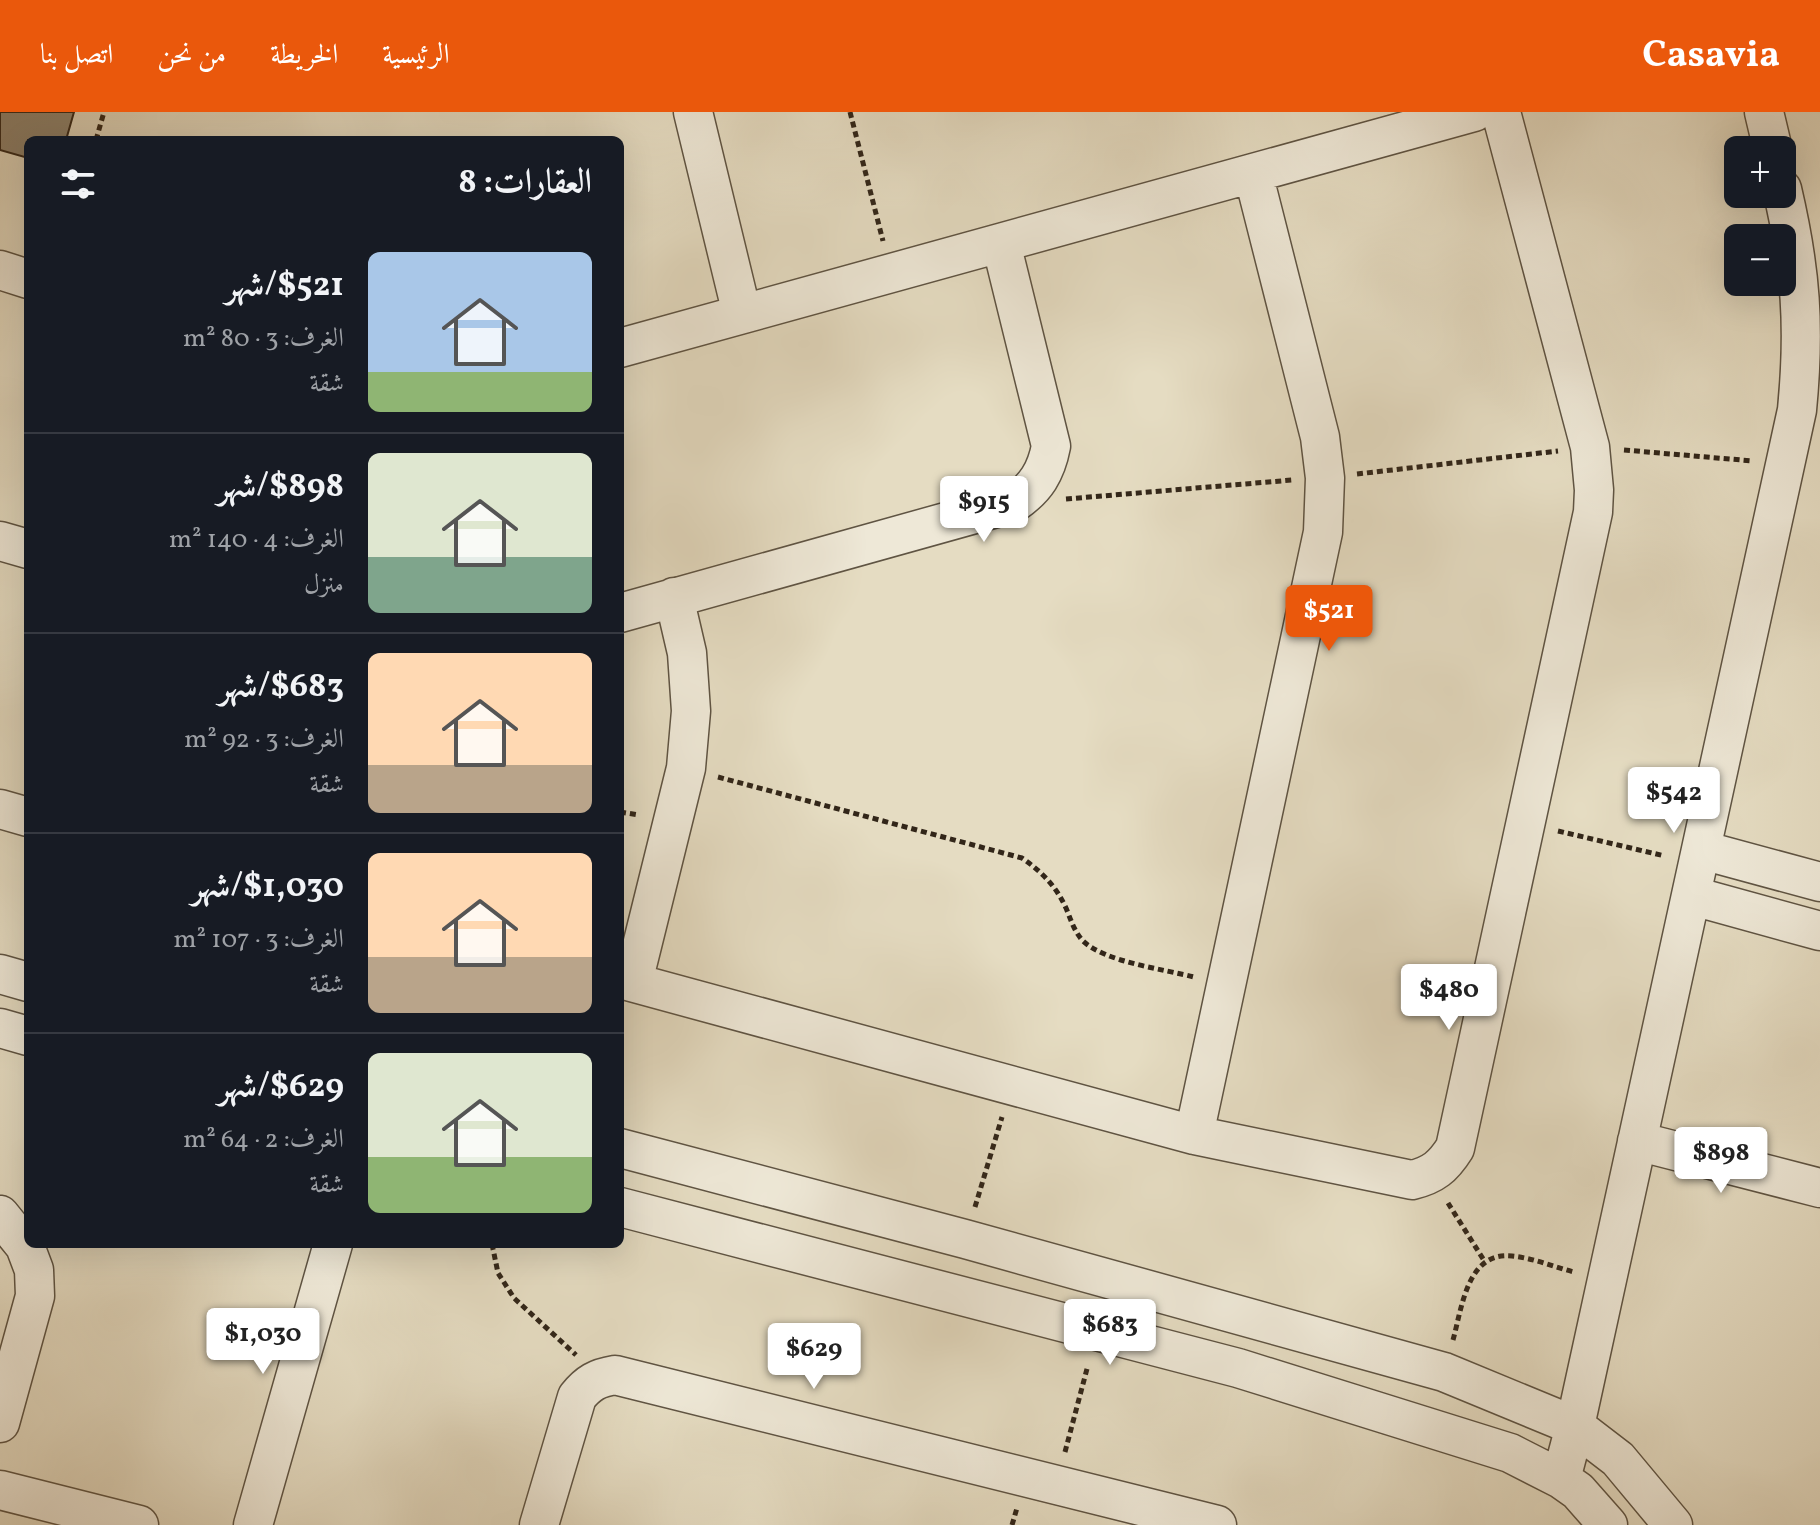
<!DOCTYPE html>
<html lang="ar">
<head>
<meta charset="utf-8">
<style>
  :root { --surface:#171b24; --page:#20242c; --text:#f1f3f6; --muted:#9ea1a6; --line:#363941; --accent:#ea580c }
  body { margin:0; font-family:Vollkorn,Amiri,serif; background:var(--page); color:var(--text); direction:rtl; height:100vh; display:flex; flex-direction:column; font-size:30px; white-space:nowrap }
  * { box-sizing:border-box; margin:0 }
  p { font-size:26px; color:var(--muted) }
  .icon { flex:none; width:44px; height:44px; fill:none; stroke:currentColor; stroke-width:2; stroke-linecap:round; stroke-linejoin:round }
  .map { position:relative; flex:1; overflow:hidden; direction:ltr }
  .drawer { position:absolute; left:24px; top:24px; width:600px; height:1112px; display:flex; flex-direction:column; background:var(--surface); border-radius:12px; box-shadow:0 8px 32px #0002; direction:rtl }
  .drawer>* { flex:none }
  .controls { position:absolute; left:1724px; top:24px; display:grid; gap:16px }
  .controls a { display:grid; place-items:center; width:72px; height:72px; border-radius:12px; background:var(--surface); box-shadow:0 8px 32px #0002; font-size:40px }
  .price { position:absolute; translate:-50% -68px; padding:0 18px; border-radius:8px; background:#fff; color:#222; font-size:26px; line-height:52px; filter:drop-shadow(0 2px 4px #0008) }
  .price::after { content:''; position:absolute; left:50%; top:48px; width:24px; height:18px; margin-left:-12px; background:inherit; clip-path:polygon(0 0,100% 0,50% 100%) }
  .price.selected { background:var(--accent); color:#fff }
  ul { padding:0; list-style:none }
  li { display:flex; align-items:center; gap:24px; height:200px; padding:0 32px }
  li+li { border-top:2px solid var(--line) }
  li span { display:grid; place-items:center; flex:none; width:224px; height:160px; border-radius:12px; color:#555 }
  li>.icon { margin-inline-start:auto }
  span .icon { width:96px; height:96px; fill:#fffc; stroke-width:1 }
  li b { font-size:34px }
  h2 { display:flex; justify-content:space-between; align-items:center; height:96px; padding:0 32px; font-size:34px }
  header { display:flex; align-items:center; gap:48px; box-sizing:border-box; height:112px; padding:0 40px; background:var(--accent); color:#fff }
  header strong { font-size:38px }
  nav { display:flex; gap:44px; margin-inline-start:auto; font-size:28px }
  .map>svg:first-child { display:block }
  .building { fill:#8f8571; stroke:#322619; stroke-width:2 }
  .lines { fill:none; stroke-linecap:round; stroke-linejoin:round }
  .street-casing { stroke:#5f5443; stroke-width:41 }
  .path { stroke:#322619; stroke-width:5; stroke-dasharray:6 4; stroke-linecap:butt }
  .street { stroke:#eee8d7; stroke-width:38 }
</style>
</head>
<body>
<header>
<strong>Casavia</strong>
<nav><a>الرئيسية</a><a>الخريطة</a><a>من نحن</a><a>اتصل بنا</a></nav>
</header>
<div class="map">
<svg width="1820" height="1413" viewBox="0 0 1820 1413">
  <rect width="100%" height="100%" fill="#e5dcc2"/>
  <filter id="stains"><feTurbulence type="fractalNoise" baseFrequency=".0025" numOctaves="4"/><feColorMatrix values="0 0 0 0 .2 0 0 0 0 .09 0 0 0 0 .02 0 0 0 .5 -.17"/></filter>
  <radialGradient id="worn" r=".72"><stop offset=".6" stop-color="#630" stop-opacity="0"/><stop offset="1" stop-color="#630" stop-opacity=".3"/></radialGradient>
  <path class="building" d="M 0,0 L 74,0 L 66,28 L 28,28 L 28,46 L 0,38 Z"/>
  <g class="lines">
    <g class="street-casing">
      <path id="street" d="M 693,0 L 742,202
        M 1764,0 L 1773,38
        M 0,158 L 28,167
        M 620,236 L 1474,0
        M 0,429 L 28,437
        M 620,501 L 1014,391 C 1036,376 1046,360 1051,334 L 1001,131
        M 0,697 L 28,705
        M 1702,738 L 1820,770
        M 1693,784 L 1820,819
        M 0,862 L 28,870
        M 620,867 L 1194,1023 L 1412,1068 C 1433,1063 1443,1055 1455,1036 L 1593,400 L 1594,378 L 1590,335 L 1501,0
        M 633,870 L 686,656 L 691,599 L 687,541 L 674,485
        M 0,916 L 28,924
        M 1194,1023 L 1323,420 L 1325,366 L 1320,325 L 1253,61
        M 1637,1029 L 1820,1076
        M 620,1036 L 965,1127 L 1444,1260 L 1575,1314 L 1618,1347 L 1673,1413
        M 620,1095 L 1238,1256 L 1510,1341 L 1561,1367 L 1578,1379 L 1608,1413
        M 0,1103 L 25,1134 L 34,1158 L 35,1184 L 0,1311
        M 1561,1367 L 1575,1314 L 1797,298 C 1805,215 1801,158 1782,77
        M 0,1378 L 139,1413
        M 253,1413 L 333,1132
        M 539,1413 L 577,1285 C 588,1271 597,1266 615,1263 L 1217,1413"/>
    </g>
    <path class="path" d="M 850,0 L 883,129
      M 96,28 L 104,0
      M 1624,338 L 1753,349
      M 1357,362 L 1558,339
      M 1066,387 L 1292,368
      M 718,665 L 1022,746 C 1042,760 1056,774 1066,796 C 1071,808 1074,819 1083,829 C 1105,850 1163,857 1194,865
      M 620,700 L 639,703
      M 1558,719 L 1665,744
      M 1448,1091 L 1485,1150
      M 975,1095 L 1002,1005
      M 492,1132 L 498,1161 L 514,1186 L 576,1243
      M 1453,1228 C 1462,1196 1467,1139 1512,1144 C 1533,1146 1554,1155 1574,1160
      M 1065,1340 L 1088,1253
      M 1012,1413 L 1017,1396"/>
    <use href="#street" class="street"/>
  </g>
  <rect width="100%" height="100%" filter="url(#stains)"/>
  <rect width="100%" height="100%" fill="url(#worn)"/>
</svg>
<div class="controls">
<a>+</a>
<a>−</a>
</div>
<b class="price" style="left:984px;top:432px">$915</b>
<b class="price selected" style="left:1329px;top:541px">$521</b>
<b class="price" style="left:1674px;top:723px">$542</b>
<b class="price" style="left:1449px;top:920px">$480</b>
<b class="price" style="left:1721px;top:1083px">$898</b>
<b class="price" style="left:1110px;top:1255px">$683</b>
<b class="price" style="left:263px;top:1264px">$1,030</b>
<b class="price" style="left:814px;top:1279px">$629</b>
<section class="drawer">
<h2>العقارات: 8<svg class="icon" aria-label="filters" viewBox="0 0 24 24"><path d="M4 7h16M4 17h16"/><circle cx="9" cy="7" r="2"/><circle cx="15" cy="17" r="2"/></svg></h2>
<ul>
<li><span style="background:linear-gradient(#a9c7e8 75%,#8fb573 0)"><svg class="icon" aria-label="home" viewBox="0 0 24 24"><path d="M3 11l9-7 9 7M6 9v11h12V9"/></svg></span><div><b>$521/شهر</b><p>الغرف: 3 · 80 m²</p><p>شقة</p></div></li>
<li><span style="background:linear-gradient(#dfe7d0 65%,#7fa58c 0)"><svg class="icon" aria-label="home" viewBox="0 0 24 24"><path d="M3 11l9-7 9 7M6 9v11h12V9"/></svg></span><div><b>$898/شهر</b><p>الغرف: 4 · 140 m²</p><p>منزل</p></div></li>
<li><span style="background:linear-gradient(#ffd9b3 70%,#b9a48a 0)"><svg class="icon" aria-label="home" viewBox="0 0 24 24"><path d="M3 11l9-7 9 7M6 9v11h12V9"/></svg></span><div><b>$683/شهر</b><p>الغرف: 3 · 92 m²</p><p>شقة</p></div></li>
<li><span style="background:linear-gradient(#ffd9b3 65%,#b9a48a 0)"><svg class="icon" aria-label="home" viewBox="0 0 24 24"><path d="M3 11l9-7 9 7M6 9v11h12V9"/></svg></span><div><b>$1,030/شهر</b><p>الغرف: 3 · 107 m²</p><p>شقة</p></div></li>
<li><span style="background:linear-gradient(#dfe7d0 65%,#8fb573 0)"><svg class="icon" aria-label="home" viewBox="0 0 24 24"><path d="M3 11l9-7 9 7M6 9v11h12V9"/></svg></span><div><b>$629/شهر</b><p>الغرف: 2 · 64 m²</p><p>شقة</p></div></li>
</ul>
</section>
</div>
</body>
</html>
